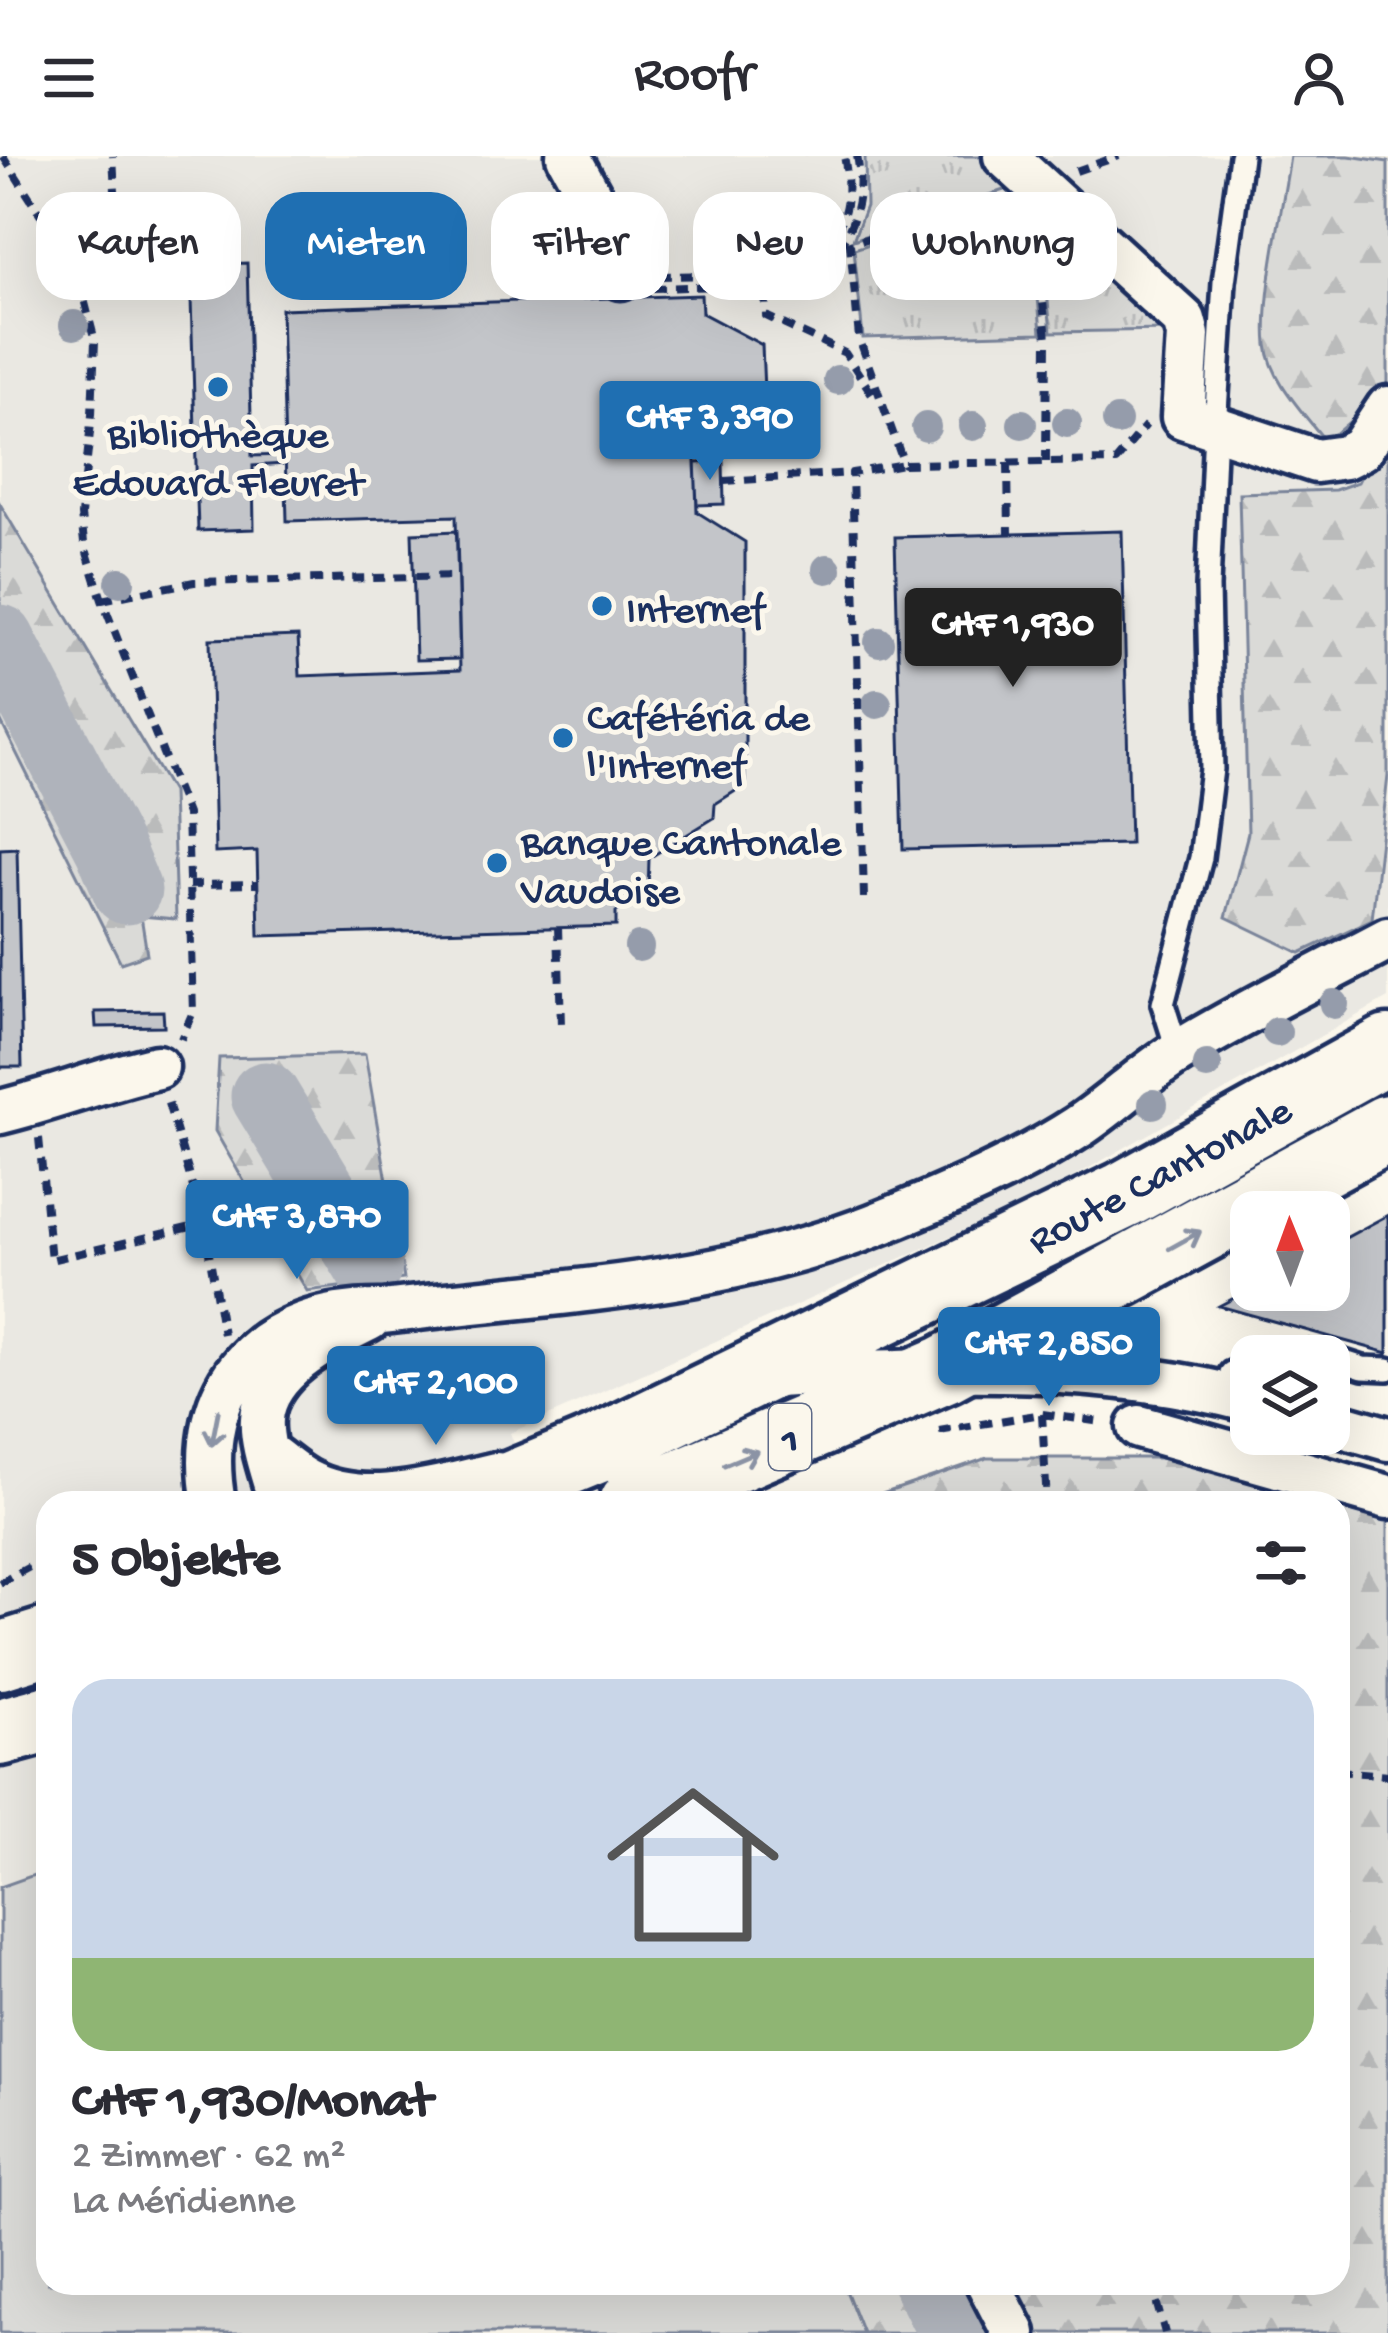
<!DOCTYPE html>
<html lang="de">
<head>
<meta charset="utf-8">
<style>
  :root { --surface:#fff; --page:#f2f2f3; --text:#2b2b33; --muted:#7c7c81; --accent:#1f6fb2 }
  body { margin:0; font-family:"Gochi Hand",sans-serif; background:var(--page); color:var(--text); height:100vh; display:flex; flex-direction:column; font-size:45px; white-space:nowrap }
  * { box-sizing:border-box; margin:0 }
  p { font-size:39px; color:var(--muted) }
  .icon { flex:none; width:66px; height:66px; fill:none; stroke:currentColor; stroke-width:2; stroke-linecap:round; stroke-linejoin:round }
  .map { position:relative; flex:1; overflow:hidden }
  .details { position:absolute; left:36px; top:1335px; width:1314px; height:804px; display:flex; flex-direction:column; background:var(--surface); border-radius:36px; box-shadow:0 12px 48px #0002 }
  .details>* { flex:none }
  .guide { position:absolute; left:36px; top:36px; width:1317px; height:108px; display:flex; gap:24px }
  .needle { width:78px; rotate:359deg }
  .buttons { position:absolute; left:1230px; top:1035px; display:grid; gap:24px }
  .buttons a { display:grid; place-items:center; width:120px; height:120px; border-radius:24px; background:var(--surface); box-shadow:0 12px 48px #0002; font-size:60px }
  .price { position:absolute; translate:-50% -102px; padding:0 27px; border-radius:12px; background:var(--accent); color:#fff; font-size:39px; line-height:78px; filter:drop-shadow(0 3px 6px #0008) }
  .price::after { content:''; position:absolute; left:50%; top:72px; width:36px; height:27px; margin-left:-18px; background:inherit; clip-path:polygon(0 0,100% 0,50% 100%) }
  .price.selected { background:#222; color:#fff }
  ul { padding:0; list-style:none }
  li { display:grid; align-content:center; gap:24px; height:636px; padding:0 36px }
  li span { display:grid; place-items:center; height:372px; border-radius:36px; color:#555 }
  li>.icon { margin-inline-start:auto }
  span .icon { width:216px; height:216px; fill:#fffc; stroke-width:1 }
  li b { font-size:51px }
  h2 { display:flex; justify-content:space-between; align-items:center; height:144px; padding:0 36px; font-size:51px }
  .tag { padding:0 42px; border-radius:36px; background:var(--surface); box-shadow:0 12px 48px #0002; font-size:42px; line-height:108px }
  .tag.selected { background:var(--accent); color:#fff }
  header { display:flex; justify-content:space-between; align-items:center; height:156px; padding:0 36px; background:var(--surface); font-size:54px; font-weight:600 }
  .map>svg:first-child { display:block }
  .built { fill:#eae8e2 }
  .grass { fill:url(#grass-tufts); stroke:#7a849a; stroke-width:3 }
  .forest { fill:url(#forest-firs); stroke:#7a849a; stroke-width:3 }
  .garden { fill:#dadad7; stroke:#7a849a; stroke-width:3 }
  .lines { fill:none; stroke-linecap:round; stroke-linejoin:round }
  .river { stroke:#afb3bb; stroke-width:69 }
  .building { fill:#c3c5c9; stroke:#1b2f5e; stroke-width:3 }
  .lane-casing { stroke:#1b2f5e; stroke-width:30 }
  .street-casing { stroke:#1b2f5e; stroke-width:51 }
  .primary-casing { stroke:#1b2f5e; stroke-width:75 }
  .path { stroke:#1b2f5e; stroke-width:8; stroke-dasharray:12 9; stroke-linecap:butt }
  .lane { stroke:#fbf7ec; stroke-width:21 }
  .street { stroke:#fbf7ec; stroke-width:42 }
  .primary { stroke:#fbf7ec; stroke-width:66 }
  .tree { fill:#959cab }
  .oneway { stroke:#8b93a5 }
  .poi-dot { fill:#1f6fb2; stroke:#fbf7ec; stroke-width:4.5 }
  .labels { text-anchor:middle; stroke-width:10; stroke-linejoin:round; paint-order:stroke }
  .shield { fill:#fbf7ec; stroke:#5e6b89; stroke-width:3 }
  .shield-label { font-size:39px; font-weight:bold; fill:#1b2f5e }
  .poi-label { font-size:42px; fill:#1b2f5e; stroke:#fbf7ec; text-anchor:start }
  .street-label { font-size:42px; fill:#1b2f5e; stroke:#fbf7ec }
</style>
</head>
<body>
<header><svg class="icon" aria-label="menu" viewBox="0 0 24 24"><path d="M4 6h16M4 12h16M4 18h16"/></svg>Roofr<svg class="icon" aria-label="person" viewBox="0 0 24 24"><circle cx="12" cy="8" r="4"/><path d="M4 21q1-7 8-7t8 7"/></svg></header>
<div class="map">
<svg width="1388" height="2177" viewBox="0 0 1388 2177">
  <defs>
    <pattern id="grass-tufts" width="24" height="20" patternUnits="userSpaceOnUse" patternTransform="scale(3)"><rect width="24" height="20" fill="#dadad7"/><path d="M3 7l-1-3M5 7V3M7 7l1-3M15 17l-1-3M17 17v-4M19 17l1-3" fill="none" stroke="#babbbb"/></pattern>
    <pattern id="forest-firs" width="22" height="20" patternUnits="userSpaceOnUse" patternTransform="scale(3)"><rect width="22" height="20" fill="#dadad7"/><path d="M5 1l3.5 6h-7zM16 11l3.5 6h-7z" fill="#babbbb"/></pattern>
  </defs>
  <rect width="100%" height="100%" fill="#fbf7ec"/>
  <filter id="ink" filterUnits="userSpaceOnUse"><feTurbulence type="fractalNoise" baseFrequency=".00833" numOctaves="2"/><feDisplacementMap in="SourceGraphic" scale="24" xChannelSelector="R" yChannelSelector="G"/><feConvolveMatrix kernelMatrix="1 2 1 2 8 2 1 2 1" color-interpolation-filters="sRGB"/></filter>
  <g filter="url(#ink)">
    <path class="built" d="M 0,0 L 1388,0 L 1388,842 L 1038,1041 L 510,1277 L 537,1347 L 48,1347 L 48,2127 L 0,2177 Z"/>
    <path class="grass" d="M 865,0 L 982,0 L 1013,31 L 853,84 L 866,50 Z
      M 1021,39 L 1051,69 L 1037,128 L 1041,177 L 863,182 L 854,93 Z
      M 1063,78 L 1168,174 L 1051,176 L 1046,125 Z"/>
    <path class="forest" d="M 1290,0 L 1349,0 L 1388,6 L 1388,233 L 1326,286 C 1305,258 1271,225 1267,189 C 1262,141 1283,51 1290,0 Z
      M 1388,266 L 1388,620 L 1372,763 L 1300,797 L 1226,761 L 1248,677 L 1239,337 L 1335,334 L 1358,326 Z
      M 0,348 L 172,636 L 176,763 L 141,760 L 147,798 L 121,807 L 0,564 Z
      M 365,898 L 404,1123 L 307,1135 L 215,975 L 219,902 Z
      M 987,1302 L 1214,1302 L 1388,1355 L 1388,2177 L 845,2177 L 804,2127 L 1338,2127 L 1338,1347 L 856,1347 Z"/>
    <path class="garden" d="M 48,1714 L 48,2127 L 843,2127 L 863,2177 L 0,2177 L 0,1731 Z"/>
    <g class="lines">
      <path class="river" d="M 0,483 L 109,691 L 127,734
        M 265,940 L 368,1110
        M 928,2127 L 953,2177"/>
    </g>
    <path class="building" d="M 247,107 L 252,300 L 285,299 L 285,308 L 253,310 L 254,373 L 198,375 L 190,109 Z
      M 701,139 L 702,157 L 762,189 L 765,258 L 695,301 L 697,356 L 745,386 L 745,629 L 715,648 L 714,662 L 649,702 L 648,736 L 616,756 L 616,770 L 259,780 L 257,695 L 215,697 L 210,483 L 298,480 L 300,520 L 460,514 L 456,360 L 287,365 L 281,153 Z
      M 723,306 L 724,348 L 697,349 L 695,307 Z
      M 457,375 L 460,503 L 416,504 L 412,377 Z
      M 1122,375 L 1130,688 L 903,693 L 895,381 Z
      M 17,692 L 22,911 L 0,911 L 0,693 Z
      M 163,855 L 164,870 L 96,871 L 95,856 Z
      M 1388,1059 L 1388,1197 L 1219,1150 L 1251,1133 L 1329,1134 L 1329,1091 Z"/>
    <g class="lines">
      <g class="lane-casing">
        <path id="lane" d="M 1178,896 L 1163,848 L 1201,702 L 1212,613 L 1208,431 L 1215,272 L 1224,126 L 1241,0
          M 1266,1200 L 1304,1196 L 1325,1200
          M 1329,1201 L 1363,1212 L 1388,1213
          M 1231,1217 L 1251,1209"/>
      </g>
      <g class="street-casing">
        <path id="street" d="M 568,0 L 595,49 L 610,110 L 621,121
          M 1005,0 L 1184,164 L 1188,179 L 1183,261 L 1316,305 L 1345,301 L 1361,293 L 1388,252
          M 0,956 C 54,943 103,923 157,911
          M 1082,1140 C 1081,1190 1103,1199 1144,1218
          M 775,1220 C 935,1213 1095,1203 1251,1245
          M 1329,1266 L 1388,1283
          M 1139,1271 L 1388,1341
          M 267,1297 C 280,1306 293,1318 306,1325 C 364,1356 436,1332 496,1318
          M 214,1347 C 192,1227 263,1154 383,1156 C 555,1135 726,1131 890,1063 C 951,1038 1023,1007 1078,971 C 1113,948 1144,917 1180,895 C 1247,854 1319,820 1388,783
          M 280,1347 C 274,1322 260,1289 262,1263 C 265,1213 331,1182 369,1163
          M 988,2127 L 1014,2177"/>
      </g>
      <g class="primary-casing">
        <path id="primary" d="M 468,1347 L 596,1294 L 1124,1039 L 1388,893
          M 633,1347 L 945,1213 L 1388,972
          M 0,1500 L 48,1485
          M 0,1576 L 48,1563"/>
      </g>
      <path class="path" d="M 3,0 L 62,92 L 84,143 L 95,185 L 92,258 L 81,359 L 84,387 L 102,444 L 187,658 L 193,856 L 181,883
        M 857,0 C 870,61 833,128 765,129 L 766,160 L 845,197 L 876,244
        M 1076,15 L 1119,0
        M 993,43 L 850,88 L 859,182 L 904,308 L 1116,305 L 1146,269
        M 659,120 C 742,118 870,127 844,0
        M 653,132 L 765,129
        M 85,141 L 117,69 L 113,0
        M 1046,306 L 1047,183 L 1041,127 L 1048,92
        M 1008,307 L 1009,378
        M 724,325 L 852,317
        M 102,444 L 194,426 L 458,420
        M 189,729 L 258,728
        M 864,742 L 852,317 L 904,308
        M 558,771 L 561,869
        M 168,947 L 204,1068 L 223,1178
        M 39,982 L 51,1104 L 204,1068
        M 1042,1258 L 1047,1347
        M 939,1275 L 1042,1258 L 1102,1266
        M 0,1427 L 48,1401
        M 1338,1615 L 1388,1619
        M 1151,2127 L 1165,2177"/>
      <use href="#lane" class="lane"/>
      <use href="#street" class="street"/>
      <use href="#primary" class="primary"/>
    </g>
    <g class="tree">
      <circle cx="59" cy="56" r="15"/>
      <circle cx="1033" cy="90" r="15"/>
      <circle cx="945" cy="114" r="15"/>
      <circle cx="1065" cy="126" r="15"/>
      <circle cx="74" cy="169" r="15"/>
      <circle cx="838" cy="224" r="15"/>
      <circle cx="1117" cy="265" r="15"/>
      <circle cx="1067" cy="267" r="15"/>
      <circle cx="1022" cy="268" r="15"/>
      <circle cx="973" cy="270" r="15"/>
      <circle cx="926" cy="271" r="15"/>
      <circle cx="827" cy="413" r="15"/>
      <circle cx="120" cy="426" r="15"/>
      <circle cx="879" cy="486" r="15"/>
      <circle cx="877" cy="548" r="15"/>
      <circle cx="639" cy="791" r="15"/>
      <circle cx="1334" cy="848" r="15"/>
      <circle cx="1277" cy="876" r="15"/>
      <circle cx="1207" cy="909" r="15"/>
      <circle cx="1153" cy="948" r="15"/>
    </g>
    <defs><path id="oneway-shaft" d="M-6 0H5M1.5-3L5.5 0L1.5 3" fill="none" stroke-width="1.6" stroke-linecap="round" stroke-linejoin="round" transform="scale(3)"/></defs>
    <g class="oneway">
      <use href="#oneway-shaft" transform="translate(1185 1084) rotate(-29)"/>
      <use href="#oneway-shaft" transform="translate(215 1272) rotate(101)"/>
      <use href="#oneway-shaft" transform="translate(741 1302) rotate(-23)"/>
    </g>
  </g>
  <g class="poi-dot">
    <circle cx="218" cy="231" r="12"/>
    <circle cx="602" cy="450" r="12"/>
    <circle cx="563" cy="582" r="12"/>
    <circle cx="497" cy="707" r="12"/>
  </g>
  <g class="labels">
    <rect class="shield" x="769" y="1248" width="42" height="66" rx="9"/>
    <g class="shield-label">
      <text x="790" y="1295">1</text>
    </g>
    <g class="poi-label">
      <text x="218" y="290" text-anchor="middle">Bibliothèque<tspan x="218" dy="48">Edouard Fleuret</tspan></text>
      <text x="626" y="465">Internef</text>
      <text x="587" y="573">Cafétéria de<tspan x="587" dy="48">l'Internef</tspan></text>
      <text x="521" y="698">Banque Cantonale<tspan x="521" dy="48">Vaudoise</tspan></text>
    </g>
    <g class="street-label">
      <text transform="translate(1158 1016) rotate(-28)" y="15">Route Cantonale</text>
    </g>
  </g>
</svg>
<div class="buttons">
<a><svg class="needle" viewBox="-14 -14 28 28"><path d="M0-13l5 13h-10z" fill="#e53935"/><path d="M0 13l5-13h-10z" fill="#7c7c81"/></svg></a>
<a><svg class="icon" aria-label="layers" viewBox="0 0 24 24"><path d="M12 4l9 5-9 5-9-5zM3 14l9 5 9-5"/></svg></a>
</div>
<b class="price" style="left:710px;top:327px">CHF 3,390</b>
<b class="price selected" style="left:1013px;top:534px">CHF 1,930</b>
<b class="price" style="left:297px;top:1126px">CHF 3,870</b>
<b class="price" style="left:1049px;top:1253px">CHF 2,850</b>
<b class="price" style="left:436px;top:1292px">CHF 2,100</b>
<div class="guide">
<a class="tag">Kaufen</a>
<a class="tag selected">Mieten</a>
<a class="tag">Filter</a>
<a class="tag">Neu</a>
<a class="tag">Wohnung</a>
</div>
<section class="details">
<h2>5 Objekte<svg class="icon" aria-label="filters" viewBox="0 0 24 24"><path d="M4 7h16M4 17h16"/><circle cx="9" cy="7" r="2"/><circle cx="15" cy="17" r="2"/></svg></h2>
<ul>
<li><span style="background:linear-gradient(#c9d6e8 75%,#8fb573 0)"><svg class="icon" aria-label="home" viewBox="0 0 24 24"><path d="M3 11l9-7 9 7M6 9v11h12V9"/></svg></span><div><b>CHF 1,930/Monat</b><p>2 Zimmer · 62 m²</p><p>La Méridienne</p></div></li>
</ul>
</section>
</div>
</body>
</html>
